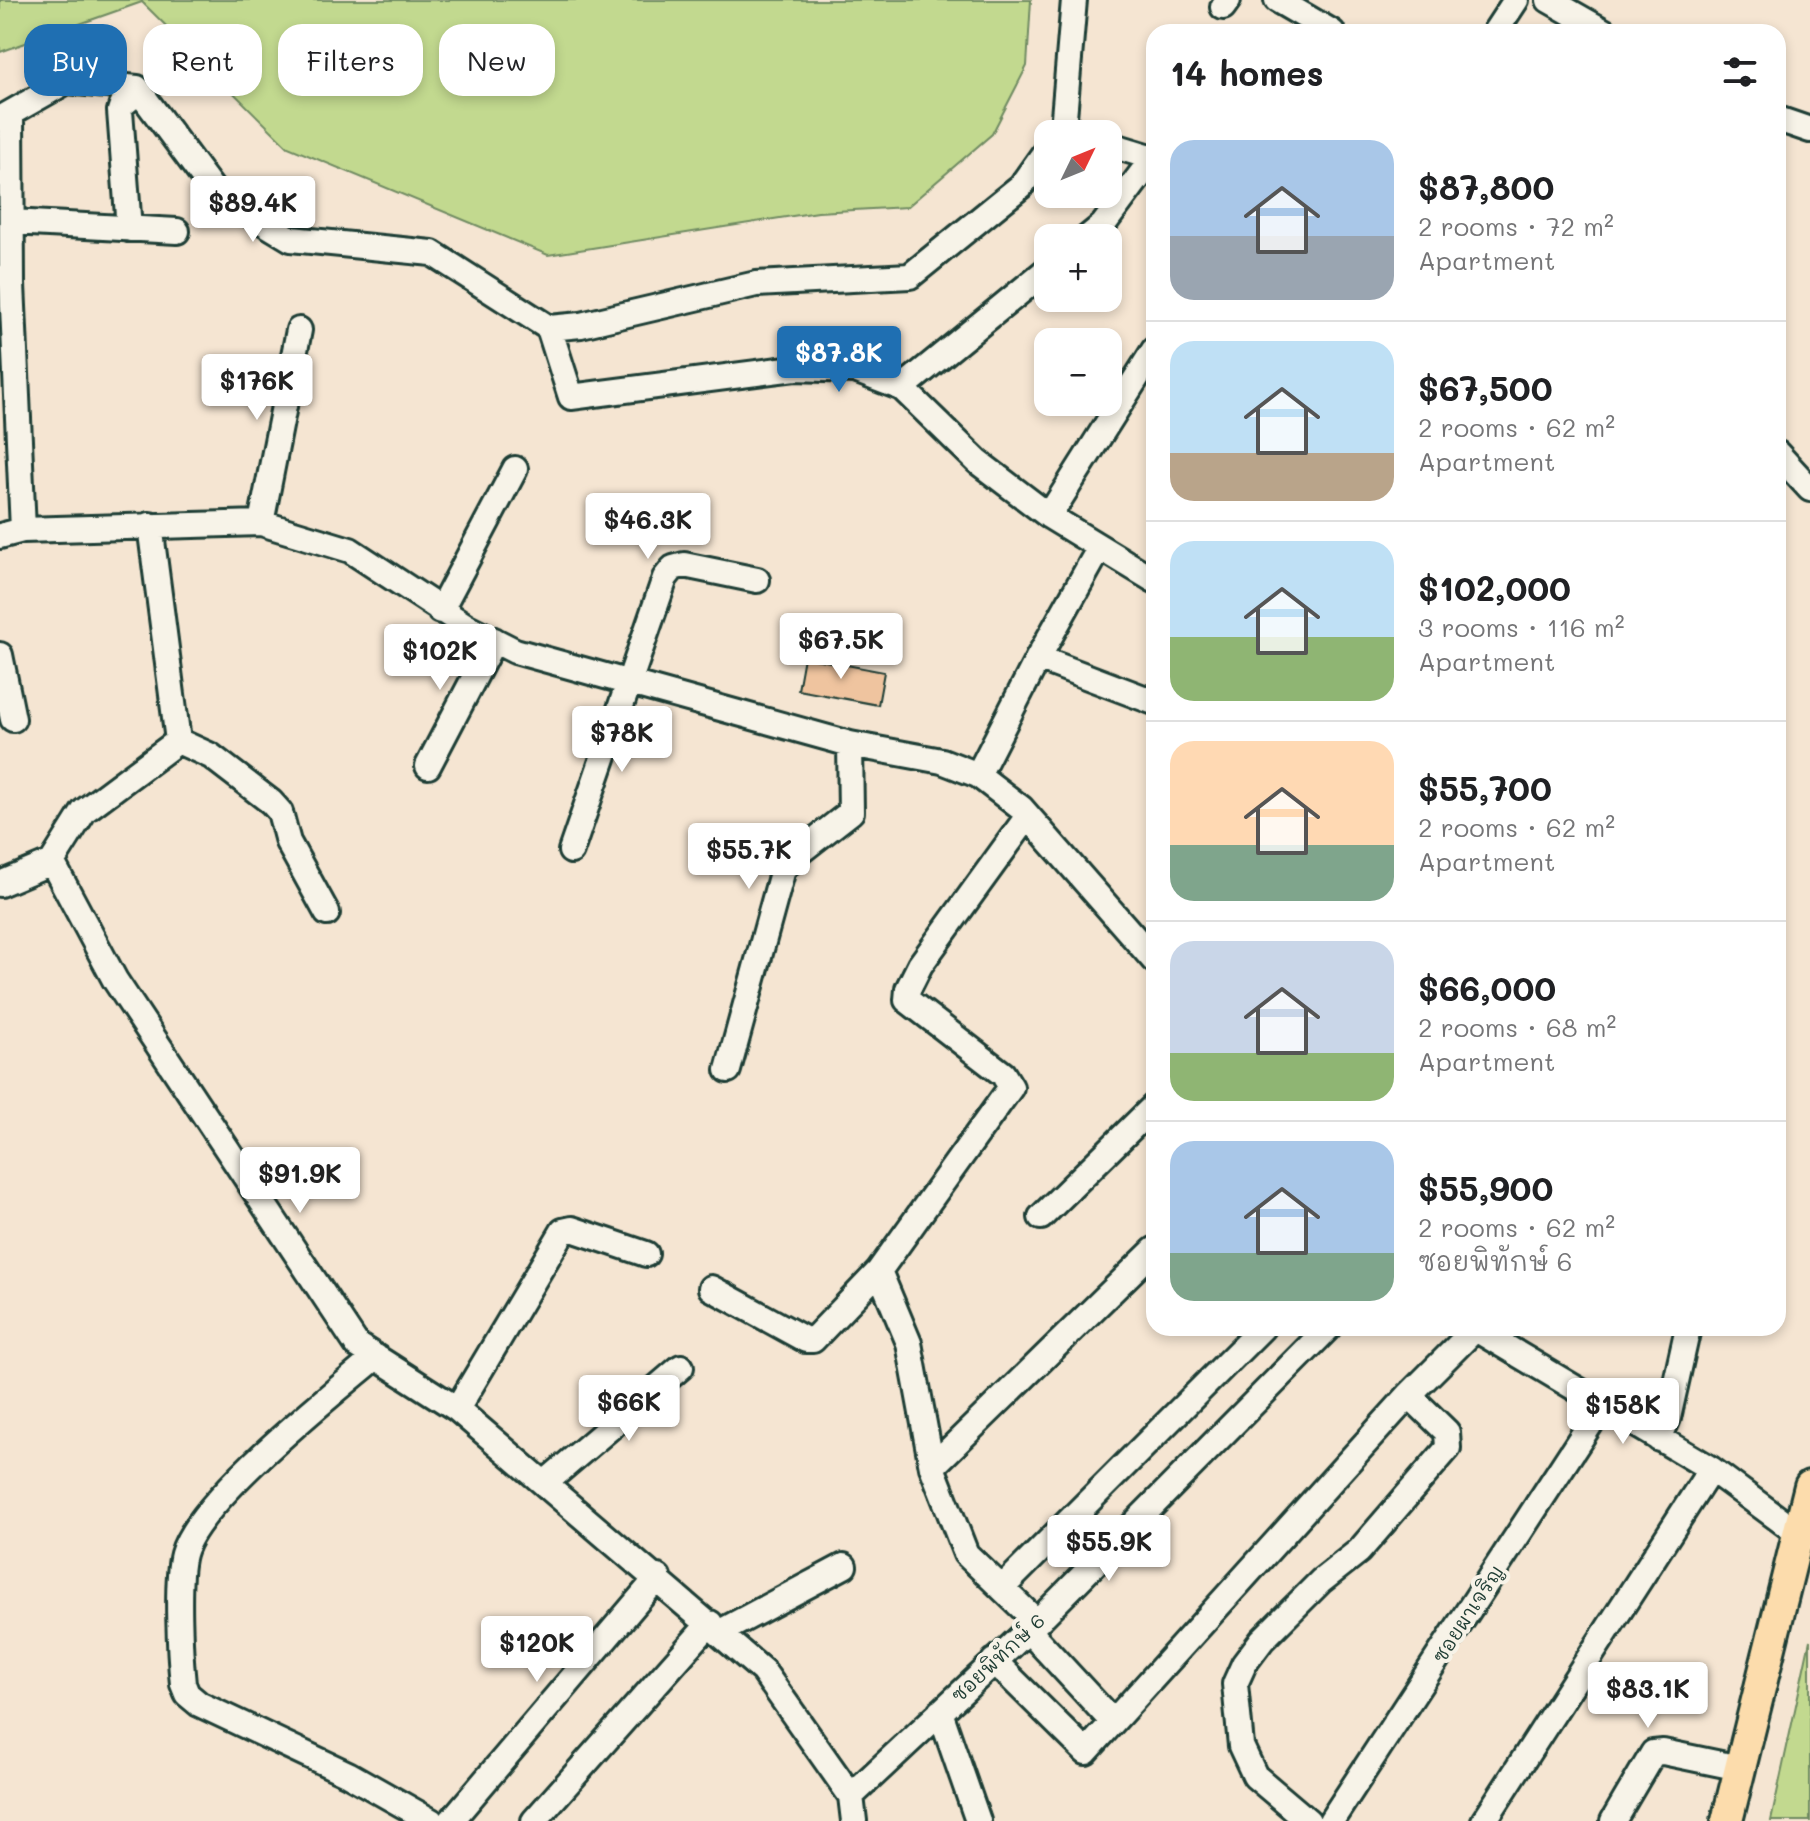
<!DOCTYPE html>
<html lang="en">
<head>
<meta charset="utf-8">
<style>
  :root { --surface:#fff; --page:#f6f6f6; --text:#202124; --muted:#757577; --line:#e0e0e0; --accent:#1f6fb2 }
  body { margin:0; font-family:Mali,"Playpen Sans Thai",sans-serif; background:var(--page); color:var(--text); height:100vh; display:flex; flex-direction:column; font-size:30px; white-space:nowrap }
  * { box-sizing:border-box; margin:0 }
  p { font-size:26px; color:var(--muted) }
  .icon { flex:none; width:44px; height:44px; fill:none; stroke:currentColor; stroke-width:2; stroke-linecap:round; stroke-linejoin:round }
  .map { position:relative; flex:1; overflow:hidden }
  .sheet { position:absolute; left:1146px; top:24px; width:640px; height:1312px; display:flex; flex-direction:column; background:var(--surface); border-radius:24px; box-shadow:0 4px 12px #0003 }
  .sheet>* { flex:none }
  .top-card { position:absolute; left:24px; top:24px; width:760px; height:72px; display:flex; gap:16px }
  .needle { width:52px; rotate:47deg }
  .tools { position:absolute; left:1034px; top:120px; display:grid; gap:16px }
  .tools a { display:grid; place-items:center; width:88px; height:88px; border-radius:16px; background:var(--surface); box-shadow:0 4px 12px #0003; font-size:40px }
  .price { position:absolute; translate:-50% -68px; padding:0 18px; border-radius:8px; background:#fff; color:#222; font-size:26px; line-height:52px; filter:drop-shadow(0 2px 4px #0008) }
  .price::after { content:''; position:absolute; left:50%; top:48px; width:24px; height:18px; margin-left:-12px; background:inherit; clip-path:polygon(0 0,100% 0,50% 100%) }
  .price.current { background:var(--accent); color:#fff }
  ul { padding:0; list-style:none }
  li { display:flex; align-items:center; gap:24px; height:200px; padding:0 24px }
  li+li { border-top:2px solid var(--line) }
  li span { display:grid; place-items:center; flex:none; width:224px; height:160px; border-radius:24px; color:#555 }
  li>.icon { margin-inline-start:auto }
  span .icon { width:96px; height:96px; fill:#fffc; stroke-width:1 }
  li b { font-size:34px }
  h2 { display:flex; justify-content:space-between; align-items:center; height:96px; padding:0 24px; font-size:34px }
  .pill { padding:0 28px; border-radius:24px; background:var(--surface); box-shadow:0 4px 12px #0003; font-size:28px; line-height:72px }
  .pill.current { background:var(--accent); color:#fff }
  .map>svg:first-child { display:block }
  .green { fill:#c2d98f; stroke:#708b62; stroke-width:2 }
  .building { fill:#efc49f; stroke:#1f3d34; stroke-width:2 }
  .lines { fill:none; stroke-linecap:round; stroke-linejoin:round }
  .minor-casing { stroke:#1f3d34; stroke-width:30 }
  .major-casing { stroke:#1f3d34; stroke-width:36 }
  .minor { stroke:#f7f3e8; stroke-width:24 }
  .major { stroke:#fcdcac; stroke-width:30 }
  .labels { text-anchor:middle; stroke-width:8; stroke-linejoin:round; paint-order:stroke }
  .street-label { font-size:20px; fill:#1f3d34; stroke:#f7f3e8 }
</style>
</head>
<body>
<div class="map">
<svg width="1810" height="1821" viewBox="0 0 1810 1821">
  <rect width="100%" height="100%" fill="#f5e5d2"/>
  <filter id="ink" filterUnits="userSpaceOnUse"><feTurbulence type="fractalNoise" baseFrequency=".0125" numOctaves="2"/><feDisplacementMap in="SourceGraphic" scale="16" xChannelSelector="R" yChannelSelector="G"/><feConvolveMatrix kernelMatrix="1 2 1 2 8 2 1 2 1" color-interpolation-filters="sRGB"/></filter>
  <g filter="url(#ink)">
    <path class="green" d="M 0,0 L 1031,0 L 1027,66 L 992,134 L 907,207 L 818,212 L 548,255 L 288,147 L 142,2 L 0,52 Z
      M 1810,1640 L 1810,1821 L 1771,1821 Z"/>
    <path class="building" d="M 804,657 L 884,672 L 878,705 L 798,690 Z"/>
    <g class="lines">
      <g class="minor-casing">
        <path id="minor" d="M 1277,0 L 1332,32
          M 1549,0 L 1605,32
          M 1223,7 L 1228,0
          M 1495,32 L 1516,0
          M 11,113 L 12,284 L 23,530
          M 0,119 L 67,81 L 137,88 L 215,193 L 291,239 L 432,253 L 549,328 L 581,325 L 756,284 L 910,276 L 1021,186 L 1048,148
          M 1778,119 L 1810,130
          M 1059,134 L 1063,129 L 1074,0
          M 1108,144 L 1154,158
          M 12,222 L 177,231
          M 129,229 L 120,111 L 122,105 L 139,91
          M 1087,238 L 1103,225 L 1153,158
          M 549,328 L 571,397 L 795,368 L 855,370 L 902,388 L 978,462 L 1049,516 L 1154,580
          M 902,388 L 1048,269
          M 1778,454 L 1810,489
          M 1049,516 L 1154,350
          M 261,523 L 299,330
          M 150,525 L 178,741 L 84,811 L 52,862 L 115,980 L 357,1345 L 457,1409 L 763,1671 L 851,1796
          M 0,536 L 23,530 L 261,523 L 350,550 L 466,626 L 515,651 L 850,744 L 942,761 L 978,775 L 1021,808 L 1154,960
          M 440,611 L 515,469
          M 0,655 L 13,719
          M 1038,658 L 1154,702
          M 178,741 L 211,756 L 271,802 L 280,812 L 288,842 L 327,913
          M 428,766 L 494,640
          M 978,775 L 1038,658 L 1099,549
          M 1028,816 L 920,965 L 908,989 L 907,1000 L 1003,1074 L 1011,1087 L 879,1271 L 909,1343 L 932,1467 L 966,1554 L 1037,1622
          M 571,851 L 665,578 L 673,568 L 684,565 L 757,580
          M 0,884 L 52,862
          M 728,1070 L 783,869 L 797,854 L 851,812 L 850,744
          M 1041,1217 L 1154,1106
          M 711,1288 L 806,1340 L 813,1340 L 879,1271
          M 1474,1328 L 1711,1469 L 1799,1534 L 1810,1538
          M 376,1357 C 330,1396 197,1501 183,1554 C 176,1580 180,1655 183,1684 L 187,1694 L 199,1704 L 348,1774 L 431,1821
          M 457,1409 L 563,1231 L 572,1229 L 646,1254
          M 1659,1439 L 1668,1418 L 1688,1328
          M 932,1467 L 1154,1250
          M 545,1483 L 681,1367
          M 1002,1588 L 1262,1328
          M 1028,1630 L 1112,1721
          M 720,1632 L 844,1566
          M 994,1661 L 1086,1752 L 1409,1395 L 1475,1329
          M 940,1712 L 978,1821
          M 451,1821 L 658,1577
          M 534,1821 L 710,1623
          M 854,1821 L 851,1796 L 1037,1622 L 1328,1328
          M 1308,1821 L 1255,1776 L 1241,1746 L 1235,1684 L 1244,1664 L 1262,1640 L 1321,1581 L 1359,1551 L 1448,1448 L 1447,1432 L 1409,1395
          M 1331,1821 L 1602,1406
          M 1484,1821 L 1711,1469
          M 1613,1821 L 1653,1753 L 1663,1752 L 1740,1768"/>
      </g>
      <g class="major-casing">
        <path id="major" d="M 1727,1821 L 1810,1486"/>
      </g>
      <use href="#minor" class="minor"/>
      <use href="#major" class="major"/>
    </g>
  </g>
  <g class="labels">
    <g class="street-label">
      <text transform="translate(1468 1614) rotate(-57)" y="7">ซอยผาเจริญ</text>
      <text transform="translate(998 1658) rotate(-43)" y="7">ซอยพิทักษ์ 6</text>
    </g>
  </g>
</svg>
<div class="tools">
<a><svg class="needle" viewBox="-14 -14 28 28"><path d="M0-13l5 13h-10z" fill="#e53935"/><path d="M0 13l5-13h-10z" fill="#757577"/></svg></a>
<a>+</a>
<a>−</a>
</div>
<b class="price" style="left:253px;top:244px">$89.4K</b>
<b class="price current" style="left:839px;top:394px">$87.8K</b>
<b class="price" style="left:257px;top:422px">$176K</b>
<b class="price" style="left:648px;top:561px">$46.3K</b>
<b class="price" style="left:841px;top:681px">$67.5K</b>
<b class="price" style="left:440px;top:692px">$102K</b>
<b class="price" style="left:622px;top:774px">$78K</b>
<b class="price" style="left:749px;top:891px">$55.7K</b>
<b class="price" style="left:300px;top:1215px">$91.9K</b>
<b class="price" style="left:629px;top:1443px">$66K</b>
<b class="price" style="left:1623px;top:1446px">$158K</b>
<b class="price" style="left:1109px;top:1583px">$55.9K</b>
<b class="price" style="left:537px;top:1684px">$120K</b>
<b class="price" style="left:1648px;top:1730px">$83.1K</b>
<div class="top-card">
<a class="pill current">Buy</a>
<a class="pill">Rent</a>
<a class="pill">Filters</a>
<a class="pill">New</a>
</div>
<section class="sheet">
<h2>14 homes<svg class="icon" aria-label="filters" viewBox="0 0 24 24"><path d="M4 7h16M4 17h16"/><circle cx="9" cy="7" r="2"/><circle cx="15" cy="17" r="2"/></svg></h2>
<ul>
<li><span style="background:linear-gradient(#a9c7e8 60%,#9aa5b1 0)"><svg class="icon" aria-label="home" viewBox="0 0 24 24"><path d="M3 11l9-7 9 7M6 9v11h12V9"/></svg></span><div><b>$87,800</b><p>2 rooms · 72 m²</p><p>Apartment</p></div></li>
<li><span style="background:linear-gradient(#bfe0f5 70%,#b9a48a 0)"><svg class="icon" aria-label="home" viewBox="0 0 24 24"><path d="M3 11l9-7 9 7M6 9v11h12V9"/></svg></span><div><b>$67,500</b><p>2 rooms · 62 m²</p><p>Apartment</p></div></li>
<li><span style="background:linear-gradient(#bfe0f5 60%,#8fb573 0)"><svg class="icon" aria-label="home" viewBox="0 0 24 24"><path d="M3 11l9-7 9 7M6 9v11h12V9"/></svg></span><div><b>$102,000</b><p>3 rooms · 116 m²</p><p>Apartment</p></div></li>
<li><span style="background:linear-gradient(#ffd9b3 65%,#7fa58c 0)"><svg class="icon" aria-label="home" viewBox="0 0 24 24"><path d="M3 11l9-7 9 7M6 9v11h12V9"/></svg></span><div><b>$55,700</b><p>2 rooms · 62 m²</p><p>Apartment</p></div></li>
<li><span style="background:linear-gradient(#c9d6e8 70%,#8fb573 0)"><svg class="icon" aria-label="home" viewBox="0 0 24 24"><path d="M3 11l9-7 9 7M6 9v11h12V9"/></svg></span><div><b>$66,000</b><p>2 rooms · 68 m²</p><p>Apartment</p></div></li>
<li><span style="background:linear-gradient(#a9c7e8 70%,#7fa58c 0)"><svg class="icon" aria-label="home" viewBox="0 0 24 24"><path d="M3 11l9-7 9 7M6 9v11h12V9"/></svg></span><div><b>$55,900</b><p>2 rooms · 62 m²</p><p>ซอยพิทักษ์ 6</p></div></li>
</ul>
</section>
</div>
</body>
</html>
